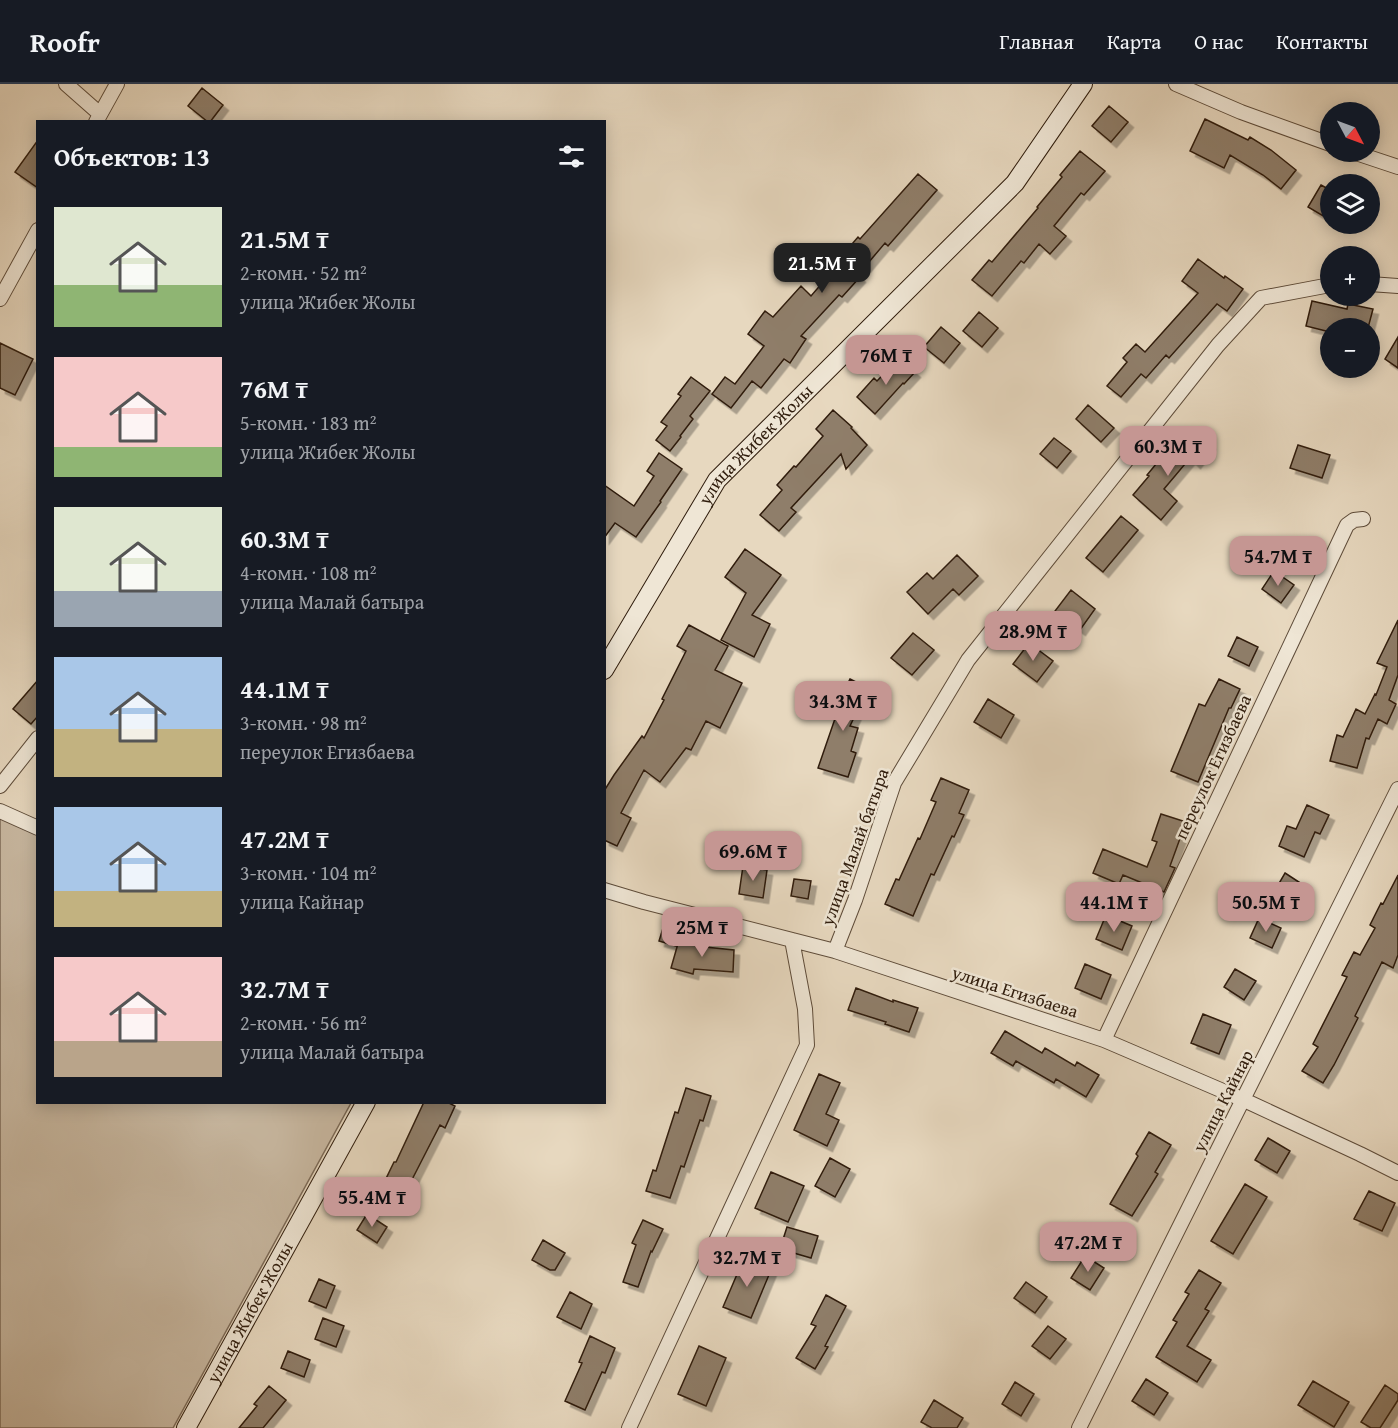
<!DOCTYPE html>
<html lang="ru">
<head>
<meta charset="utf-8">
<style>
  :root { --surface:#171b24; --page:#242831; --text:#f1f3f6; --muted:#9ea1a6; --line:#363941; --accent:#c59692 }
  body { margin:0; font-family:"Gentium Book Plus",serif; background:var(--page); color:var(--text); height:100vh; display:flex; flex-direction:column; font-size:22px; white-space:nowrap }
  * { box-sizing:border-box; margin:0 }
  p { font-size:20px; color:var(--muted) }
  .icon { flex:none; width:33px; height:33px; fill:none; stroke:currentColor; stroke-width:2; stroke-linecap:round; stroke-linejoin:round }
  .map { position:relative; flex:1; overflow:hidden }
  .sheet { position:absolute; left:36px; top:36px; width:570px; height:984px; display:flex; flex-direction:column; background:var(--surface); border-radius:0px; box-shadow:0 3px 15px #0003 }
  .sheet>* { flex:none }
  .needle { width:39px; rotate:131deg }
  .controls { position:absolute; left:1320px; top:18px; display:grid; gap:12px }
  .controls a { display:grid; place-items:center; width:60px; height:60px; border-radius:50%; background:var(--surface); box-shadow:0 3px 15px #0003; font-size:30px }
  .price { position:absolute; translate:-50% -51px; padding:0 14px; border-radius:12px; background:var(--accent); color:#111; font-size:20px; line-height:39px; filter:drop-shadow(0 2px 3px #0008) }
  .price::after { content:''; position:absolute; left:50%; top:36px; width:18px; height:14px; margin-left:-9px; background:inherit; clip-path:polygon(0 0,100% 0,50% 100%) }
  .price.active { background:#222; color:#fff }
  ul { padding:0; list-style:none }
  li { display:flex; align-items:center; gap:18px; height:150px; padding:0 18px }
  li span { display:grid; place-items:center; flex:none; width:168px; height:120px; border-radius:0px; color:#555 }
  li>.icon { margin-inline-start:auto }
  span .icon { width:72px; height:72px; fill:#fffc; stroke-width:1 }
  li b { font-size:26px }
  h2 { display:flex; justify-content:space-between; align-items:center; height:72px; padding:0 18px; font-size:26px }
  header { display:flex; align-items:center; gap:36px; box-sizing:border-box; height:84px; padding:0 30px; background:var(--surface); border-bottom:2px solid var(--line) }
  header strong { font-size:28px }
  nav { display:flex; gap:33px; margin-inline-start:auto; font-size:21px }
  .map>svg:first-child { display:block }
  .green { fill:#c8b8a1; stroke:#7c6a57; stroke-width:1.5 }
  .building { fill:#8f7e6a; stroke:#301d0d; stroke-width:1.5; filter:url(#shadow) }
  .lines { fill:none; stroke-linecap:round; stroke-linejoin:round }
  .minor-casing { stroke:#5e4c3a; stroke-width:16 }
  .secondary-casing { stroke:#301d0d; stroke-width:20 }
  .minor { stroke:#efe6d5; stroke-width:14 }
  .secondary { stroke:#efe6d5; stroke-width:18 }
  .labels { text-anchor:middle; stroke-width:5; stroke-linejoin:round; paint-order:stroke }
  .street-label { font-size:18px; fill:#301d0d; stroke:#efe6d5 }
</style>
</head>
<body>
<header>
<strong>Roofr</strong>
<nav><a>Главная</a><a>Карта</a><a>О нас</a><a>Контакты</a></nav>
</header>
<div class="map">
<svg width="1398" height="1344" viewBox="0 0 1398 1344">
  <defs>
    <filter id="shadow"><feDropShadow dx="5.5" dy="5.5" stdDeviation="0" flood-color="#0004"/></filter>
  </defs>
  <rect width="100%" height="100%" fill="#e7d8bf"/>
  <filter id="stains"><feTurbulence type="fractalNoise" baseFrequency=".00333" numOctaves="4"/><feColorMatrix values="0 0 0 0 .2 0 0 0 0 .09 0 0 0 0 .02 0 0 0 .5 -.17"/></filter>
  <radialGradient id="worn" r=".72"><stop offset=".6" stop-color="#630" stop-opacity="0"/><stop offset="1" stop-color="#630" stop-opacity=".3"/></radialGradient>
  <path class="green" d="M 0,729 L 37,746 L 38,1018 L 351,1019 L 173,1344 L 0,1344 Z"/>
  <path class="building" d="M 202,4 L 223,21 L 210,38 L 208,38 L 188,22 Z
    M 1109,22 L 1128,38 L 1111,58 L 1092,42 Z
    M 1205,35 L 1248,56 L 1250,53 L 1271,66 L 1296,86 L 1281,105 L 1263,91 L 1230,71 L 1224,84 L 1190,67 Z
    M 38,56 L 38,104 L 15,88 Z
    M 1080,67 L 1105,87 L 1084,111 L 1081,109 L 1054,142 L 1066,152 L 1050,170 L 1039,160 L 1024,179 L 1021,177 L 992,212 L 972,196 L 989,176 L 992,178 L 1038,124 L 1037,123 L 1062,93 L 1060,91 Z
    M 918,90 L 937,106 L 888,162 L 885,159 L 858,191 L 860,193 L 842,213 L 839,211 L 801,252 L 806,255 L 790,279 L 784,275 L 761,304 L 752,297 L 731,324 L 712,310 L 725,293 L 735,300 L 764,262 L 748,250 L 765,227 L 773,233 L 801,202 L 811,212 L 842,176 L 840,174 L 858,153 L 860,155 Z
    M 1321,101 L 1330,106 L 1330,136 L 1308,123 Z
    M 1198,175 L 1224,194 L 1225,192 L 1243,205 L 1227,227 L 1217,220 L 1169,274 L 1166,271 L 1146,294 L 1141,290 L 1121,313 L 1107,302 L 1127,278 L 1123,274 L 1136,260 L 1145,268 L 1198,209 L 1182,197 Z
    M 1312,217 L 1347,225 L 1348,220 L 1373,225 L 1368,244 L 1330,244 L 1330,248 L 1306,242 Z
    M 979,228 L 998,244 L 982,263 L 963,247 Z
    M 941,243 L 960,259 L 944,279 L 924,263 Z
    M 1398,253 L 1398,284 L 1385,275 Z
    M 0,259 L 33,275 L 15,311 L 0,304 Z
    M 899,274 L 915,288 L 904,300 L 903,299 L 875,330 L 857,313 L 874,294 L 877,297 Z
    M 691,293 L 710,307 L 690,332 L 693,335 L 680,352 L 681,353 L 670,367 L 656,356 L 667,342 L 661,338 L 681,312 L 678,310 Z
    M 1088,321 L 1114,344 L 1101,358 L 1076,335 Z
    M 833,326 L 852,343 L 851,344 L 867,361 L 846,385 L 841,370 L 791,424 L 796,428 L 779,447 L 760,431 L 782,406 L 777,401 L 794,382 L 796,383 L 823,352 L 816,345 Z
    M 1195,348 L 1210,360 L 1195,379 L 1190,374 L 1164,405 L 1177,417 L 1161,436 L 1133,411 L 1149,392 L 1147,391 L 1161,374 L 1168,380 Z
    M 1054,354 L 1071,367 L 1057,384 L 1040,370 Z
    M 1298,361 L 1330,371 L 1322,394 L 1290,384 Z
    M 659,369 L 682,385 L 660,417 L 661,418 L 636,453 L 615,439 L 604,454 L 604,401 L 634,422 L 654,392 L 647,387 Z
    M 1121,432 L 1138,446 L 1103,488 L 1086,474 Z
    M 745,465 L 781,491 L 752,531 L 770,540 L 754,573 L 721,556 L 746,509 L 725,493 Z
    M 957,471 L 978,492 L 959,511 L 953,505 L 928,530 L 907,508 L 927,489 L 933,495 Z
    M 1274,487 L 1294,501 L 1281,519 L 1262,505 Z
    M 1071,506 L 1095,525 L 1080,546 L 1055,527 Z
    M 1398,536 L 1398,591 L 1389,616 L 1396,620 L 1387,640 L 1378,635 L 1369,655 L 1366,654 L 1357,684 L 1330,677 L 1337,651 L 1343,653 L 1356,625 L 1365,630 L 1375,610 L 1376,611 L 1387,583 L 1377,579 Z
    M 689,541 L 728,562 L 715,586 L 742,599 L 720,644 L 706,637 L 691,666 L 686,664 L 660,698 L 644,686 L 621,729 L 631,734 L 617,762 L 604,756 L 604,707 L 614,691 L 642,652 L 644,654 L 664,616 L 662,615 L 686,567 L 677,562 Z
    M 913,549 L 934,566 L 912,591 L 891,574 Z
    M 1237,553 L 1258,563 L 1249,582 L 1228,572 Z
    M 1029,559 L 1053,577 L 1037,598 L 1013,580 Z
    M 850,595 L 868,604 L 850,642 L 858,644 L 851,667 L 856,669 L 848,693 L 818,684 L 838,626 L 835,625 Z
    M 1219,595 L 1240,605 L 1231,624 L 1229,624 L 1198,698 L 1171,687 L 1199,620 L 1205,622 Z
    M 38,596 L 38,632 L 31,640 L 13,625 Z
    M 988,615 L 1014,631 L 1001,654 L 974,638 Z
    M 941,694 L 969,706 L 959,729 L 964,731 L 954,753 L 952,752 L 934,791 L 931,790 L 913,832 L 885,820 L 896,795 L 899,796 L 918,754 L 920,755 L 936,718 L 931,716 Z
    M 1307,721 L 1329,731 L 1320,750 L 1315,748 L 1304,773 L 1279,762 L 1287,742 L 1296,745 Z
    M 1161,730 L 1186,738 L 1170,782 L 1175,784 L 1164,808 L 1123,791 L 1119,800 L 1093,789 L 1103,765 L 1147,783 L 1157,758 L 1152,756 Z
    M 743,782 L 767,786 L 763,814 L 739,810 Z
    M 1285,789 L 1305,802 L 1294,820 L 1274,808 Z
    M 1398,791 L 1398,871 L 1393,884 L 1382,878 L 1355,932 L 1358,934 L 1334,981 L 1323,999 L 1302,987 L 1318,963 L 1313,960 L 1347,893 L 1342,891 L 1354,868 L 1360,871 L 1375,844 L 1370,841 L 1381,819 L 1383,820 Z
    M 794,795 L 811,797 L 808,815 L 791,812 Z
    M 1106,831 L 1132,842 L 1122,866 L 1096,855 Z
    M 1259,834 L 1281,844 L 1272,864 L 1250,854 Z
    M 664,841 L 680,846 L 676,862 L 659,857 Z
    M 679,856 L 705,863 L 734,866 L 733,888 L 694,885 L 693,890 L 671,884 Z
    M 1085,880 L 1111,891 L 1101,915 L 1075,904 Z
    M 1235,885 L 1256,897 L 1244,916 L 1224,903 Z
    M 856,904 L 893,918 L 893,916 L 918,924 L 909,948 L 885,940 L 886,938 L 848,926 Z
    M 1203,930 L 1231,941 L 1219,970 L 1191,959 Z
    M 1005,947 L 1042,969 L 1045,964 L 1075,982 L 1077,978 L 1099,991 L 1086,1013 L 1056,995 L 1054,999 L 1016,977 L 1013,982 L 991,969 Z
    M 819,990 L 840,999 L 826,1030 L 839,1036 L 827,1062 L 794,1046 Z
    M 686,1004 L 711,1012 L 703,1037 L 700,1036 L 684,1083 L 681,1082 L 670,1114 L 646,1107 L 653,1086 L 656,1087 L 675,1028 L 678,1029 Z
    M 424,1018 L 447,1018 L 455,1022 L 445,1044 L 440,1041 L 402,1115 L 381,1105 L 394,1078 L 396,1078 Z
    M 1149,1048 L 1171,1061 L 1155,1088 L 1158,1090 L 1132,1132 L 1110,1120 L 1138,1072 L 1136,1070 Z
    M 1268,1054 L 1290,1067 L 1277,1089 L 1255,1076 Z
    M 830,1074 L 850,1085 L 835,1113 L 815,1102 Z
    M 771,1088 L 804,1102 L 788,1138 L 755,1124 Z
    M 1245,1100 L 1267,1113 L 1233,1170 L 1211,1157 Z
    M 1369,1107 L 1395,1119 L 1382,1147 L 1354,1135 Z
    M 367,1130 L 387,1143 L 377,1159 L 357,1146 Z
    M 643,1136 L 663,1145 L 652,1168 L 651,1167 L 638,1203 L 623,1198 L 636,1161 L 632,1159 Z
    M 1075,1141 L 1093,1152 L 1080,1174 L 1062,1163 Z
    M 787,1143 L 818,1152 L 811,1174 L 780,1165 Z
    M 543,1156 L 565,1169 L 555,1186 L 550,1186 L 532,1176 Z
    M 1085,1172 L 1104,1184 L 1090,1206 L 1071,1194 Z
    M 744,1174 L 771,1186 L 751,1234 L 723,1223 Z
    M 1199,1186 L 1221,1199 L 1205,1225 L 1209,1227 L 1187,1262 L 1211,1276 L 1197,1298 L 1156,1273 L 1177,1238 L 1173,1236 L 1189,1210 L 1185,1208 Z
    M 319,1195 L 335,1202 L 326,1224 L 309,1217 Z
    M 1026,1198 L 1047,1213 L 1035,1229 L 1014,1214 Z
    M 570,1208 L 592,1220 L 581,1245 L 557,1233 Z
    M 826,1211 L 846,1222 L 825,1262 L 828,1263 L 815,1285 L 796,1274 L 816,1242 L 811,1240 Z
    M 323,1234 L 344,1242 L 336,1263 L 315,1255 Z
    M 1048,1242 L 1066,1255 L 1050,1275 L 1032,1262 Z
    M 590,1252 L 615,1264 L 605,1289 L 602,1288 L 585,1326 L 565,1317 L 582,1279 L 579,1278 Z
    M 699,1262 L 726,1274 L 706,1322 L 678,1310 Z
    M 288,1267 L 310,1276 L 304,1293 L 281,1284 Z
    M 1146,1295 L 1168,1309 L 1154,1331 L 1132,1317 Z
    M 1313,1297 L 1349,1318 L 1334,1343 L 1298,1321 Z
    M 1015,1298 L 1034,1310 L 1021,1332 L 1002,1320 Z
    M 1385,1301 L 1398,1310 L 1398,1316 L 1380,1344 L 1371,1344 L 1361,1338 Z
    M 269,1302 L 286,1316 L 263,1344 L 239,1344 L 257,1322 L 254,1320 Z
    M 934,1316 L 963,1334 L 957,1344 L 932,1344 L 921,1338 Z"/>
  <g class="lines">
    <g class="minor-casing">
      <path id="minor" d="M 66,0 L 100,30
        M 1176,0 L 1241,28 L 1330,60
        M 96,38 L 117,0
        M 1353,68 L 1398,83
        M 1370,200 L 1398,202
        M 0,215 L 38,146
        M 0,702 L 38,654
        M 0,727 L 38,744
        M 604,806 L 644,818 L 835,867 L 1104,956 L 1244,1016 L 1360,1070 L 1398,1089
        M 835,867 L 855,816 L 894,699 L 968,576 L 1218,261 L 1261,214 L 1330,201
        M 1104,956 L 1347,441 L 1354,436 L 1363,435
        M 629,1344 L 807,961 L 805,925 L 792,856
        M 1079,1344 L 1398,705"/>
    </g>
    <g class="secondary-casing">
      <g id="secondary">
        <path id="s1" d="M 604,586 L 717,396 L 1015,99 L 1083,0"/>
        <path id="s2" d="M 186,1344 L 366,1018"/>
      </g>
    </g>
    <use href="#minor" class="minor"/>
    <use href="#secondary" class="secondary"/>
  </g>
  <g class="labels">
    <g class="street-label">
      <text dy="6" stroke="none"><textPath href="#s1" startOffset="273">улица Жибек Жолы</textPath></text>
      <text transform="translate(1213 683) rotate(-65)" y="6">переулок Егизбаева</text>
      <text transform="translate(855 763) rotate(-70)" y="6">улица Малай батыра</text>
      <text transform="translate(1015 908) rotate(18)" y="6">улица Егизбаева</text>
      <text transform="translate(1223 1017) rotate(-63)" y="6">улица Кайнар</text>
      <text dy="6" stroke="none"><textPath href="#s2" startOffset="132">улица Жибек Жолы</textPath></text>
    </g>
  </g>
  <rect width="100%" height="100%" filter="url(#stains)"/>
  <rect width="100%" height="100%" fill="url(#worn)"/>
</svg>
<div class="controls">
<a><svg class="needle" viewBox="-14 -14 28 28"><path d="M0-13l5 13h-10z" fill="#e53935"/><path d="M0 13l5-13h-10z" fill="#9ea1a6"/></svg></a>
<a><svg class="icon" aria-label="layers" viewBox="0 0 24 24"><path d="M12 4l9 5-9 5-9-5zM3 14l9 5 9-5"/></svg></a>
<a>+</a>
<a>−</a>
</div>
<b class="price active" style="left:822px;top:210px">21.5M ₸</b>
<b class="price" style="left:886px;top:302px">76M ₸</b>
<b class="price" style="left:1168px;top:393px">60.3M ₸</b>
<b class="price" style="left:1278px;top:503px">54.7M ₸</b>
<b class="price" style="left:1033px;top:578px">28.9M ₸</b>
<b class="price" style="left:843px;top:648px">34.3M ₸</b>
<b class="price" style="left:753px;top:798px">69.6M ₸</b>
<b class="price" style="left:1114px;top:849px">44.1M ₸</b>
<b class="price" style="left:1266px;top:849px">50.5M ₸</b>
<b class="price" style="left:702px;top:874px">25M ₸</b>
<b class="price" style="left:372px;top:1144px">55.4M ₸</b>
<b class="price" style="left:1088px;top:1189px">47.2M ₸</b>
<b class="price" style="left:747px;top:1204px">32.7M ₸</b>
<section class="sheet">
<h2>Объектов: 13<svg class="icon" aria-label="filters" viewBox="0 0 24 24"><path d="M4 7h16M4 17h16"/><circle cx="9" cy="7" r="2"/><circle cx="15" cy="17" r="2"/></svg></h2>
<ul>
<li><span style="background:linear-gradient(#dfe7d0 65%,#8fb573 0)"><svg class="icon" aria-label="home" viewBox="0 0 24 24"><path d="M3 11l9-7 9 7M6 9v11h12V9"/></svg></span><div><b>21.5M ₸</b><p>2-комн. · 52 m²</p><p>улица Жибек Жолы</p></div></li>
<li><span style="background:linear-gradient(#f6c9c9 75%,#8fb573 0)"><svg class="icon" aria-label="home" viewBox="0 0 24 24"><path d="M3 11l9-7 9 7M6 9v11h12V9"/></svg></span><div><b>76M ₸</b><p>5-комн. · 183 m²</p><p>улица Жибек Жолы</p></div></li>
<li><span style="background:linear-gradient(#dfe7d0 70%,#9aa5b1 0)"><svg class="icon" aria-label="home" viewBox="0 0 24 24"><path d="M3 11l9-7 9 7M6 9v11h12V9"/></svg></span><div><b>60.3M ₸</b><p>4-комн. · 108 m²</p><p>улица Малай батыра</p></div></li>
<li><span style="background:linear-gradient(#a9c7e8 60%,#c2b280 0)"><svg class="icon" aria-label="home" viewBox="0 0 24 24"><path d="M3 11l9-7 9 7M6 9v11h12V9"/></svg></span><div><b>44.1M ₸</b><p>3-комн. · 98 m²</p><p>переулок Егизбаева</p></div></li>
<li><span style="background:linear-gradient(#a9c7e8 70%,#c2b280 0)"><svg class="icon" aria-label="home" viewBox="0 0 24 24"><path d="M3 11l9-7 9 7M6 9v11h12V9"/></svg></span><div><b>47.2M ₸</b><p>3-комн. · 104 m²</p><p>улица Кайнар</p></div></li>
<li><span style="background:linear-gradient(#f6c9c9 70%,#b9a48a 0)"><svg class="icon" aria-label="home" viewBox="0 0 24 24"><path d="M3 11l9-7 9 7M6 9v11h12V9"/></svg></span><div><b>32.7M ₸</b><p>2-комн. · 56 m²</p><p>улица Малай батыра</p></div></li>
</ul>
</section>
</div>
</body>
</html>
